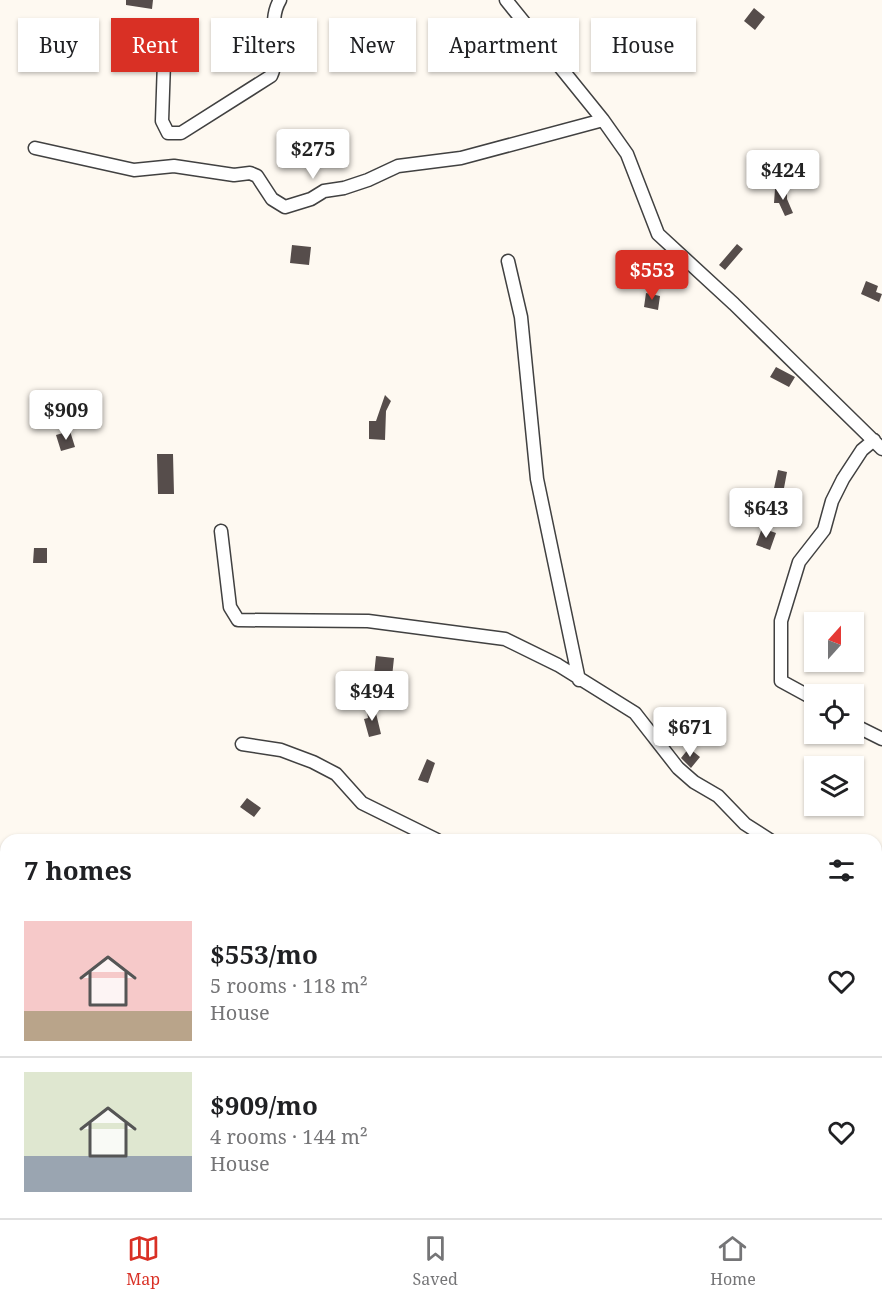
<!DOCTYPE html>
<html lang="en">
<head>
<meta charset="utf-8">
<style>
  :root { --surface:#fff; --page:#f2f2f2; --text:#202124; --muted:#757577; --line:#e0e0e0; --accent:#d93025 }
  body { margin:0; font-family:"Noto Serif",serif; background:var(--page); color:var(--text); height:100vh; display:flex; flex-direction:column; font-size:22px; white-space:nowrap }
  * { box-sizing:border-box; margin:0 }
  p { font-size:20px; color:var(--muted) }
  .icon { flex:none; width:33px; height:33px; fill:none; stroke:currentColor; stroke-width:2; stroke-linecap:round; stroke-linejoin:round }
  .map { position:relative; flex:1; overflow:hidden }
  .details { position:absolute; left:0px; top:834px; width:882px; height:384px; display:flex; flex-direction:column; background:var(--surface); border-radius:18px 18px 0 0; box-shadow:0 2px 4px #0004 }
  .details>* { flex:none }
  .banner { position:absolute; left:18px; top:18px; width:846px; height:54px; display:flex; gap:12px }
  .needle { width:39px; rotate:21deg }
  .buttons { position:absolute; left:804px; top:612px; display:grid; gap:12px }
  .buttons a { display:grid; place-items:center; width:60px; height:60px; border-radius:0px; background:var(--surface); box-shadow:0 2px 4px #0004; font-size:30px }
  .price { position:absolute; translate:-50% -51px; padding:0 14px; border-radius:6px; background:#fff; color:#222; font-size:20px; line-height:39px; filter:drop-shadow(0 2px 3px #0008) }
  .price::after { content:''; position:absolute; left:50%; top:36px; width:18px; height:14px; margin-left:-9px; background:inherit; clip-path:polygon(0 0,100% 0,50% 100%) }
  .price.on { background:var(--accent); color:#fff }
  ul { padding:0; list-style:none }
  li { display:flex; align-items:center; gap:18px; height:150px; padding:0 24px }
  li+li { border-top:2px solid var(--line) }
  li span { display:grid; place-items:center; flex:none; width:168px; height:120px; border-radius:0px; color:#555 }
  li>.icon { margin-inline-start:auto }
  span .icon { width:72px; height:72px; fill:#fffc; stroke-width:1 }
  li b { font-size:26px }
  h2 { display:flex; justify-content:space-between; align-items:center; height:72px; padding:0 24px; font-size:26px }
  .tag { padding:0 21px; border-radius:0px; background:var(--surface); box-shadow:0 2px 4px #0004; font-size:21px; line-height:54px }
  .tag.on { background:var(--accent); color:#fff }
  .tab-bar { display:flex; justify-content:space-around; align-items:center; height:84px; border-top:2px solid var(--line); background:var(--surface); font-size:16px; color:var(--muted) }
  .tab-bar a { display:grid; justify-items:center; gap:3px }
  .tab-bar .on { color:var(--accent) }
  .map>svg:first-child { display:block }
  .building { fill:#564d4b }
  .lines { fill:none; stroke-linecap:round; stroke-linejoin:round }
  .minor-casing { stroke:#414141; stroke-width:15 }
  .minor { stroke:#fff; stroke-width:12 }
</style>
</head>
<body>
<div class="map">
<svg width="882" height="1218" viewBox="0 0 882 1218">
  <rect width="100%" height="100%" fill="#fef9f1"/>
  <path class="building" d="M 126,0 L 153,0 L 152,9 L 126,5 Z
    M 754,8 L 765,17 L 755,30 L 744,21 Z
    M 775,189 L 787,190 L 787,199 L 793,213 L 785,216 L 779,203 L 774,203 Z
    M 737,244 L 743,249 L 725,270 L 719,265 Z
    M 292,245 L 311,247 L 309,265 L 290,263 Z
    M 866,281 L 878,286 L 876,292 L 882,294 L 879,302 L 861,294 Z
    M 646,293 L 660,296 L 658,310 L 644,307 Z
    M 776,367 L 795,377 L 789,387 L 770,377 Z
    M 385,395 L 391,401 L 386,411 L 385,440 L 369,439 L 369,421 L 376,421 Z
    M 70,431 L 75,447 L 61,451 L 56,435 Z
    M 157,454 L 173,454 L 174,494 L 158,494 Z
    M 778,470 L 787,472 L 781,504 L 771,502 Z
    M 762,528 L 776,533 L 770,550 L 756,545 Z
    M 34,548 L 47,548 L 47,563 L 33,563 Z
    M 376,656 L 394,658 L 392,677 L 374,675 Z
    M 374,705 L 381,734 L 369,737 L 364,719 L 368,718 L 366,706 Z
    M 689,748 L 700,757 L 691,768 L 681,758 Z
    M 427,759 L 435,763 L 428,783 L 418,780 Z
    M 247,798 L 261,808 L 254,817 L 240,807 Z"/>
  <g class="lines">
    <g class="minor-casing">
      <path id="minor" d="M 506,0 L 603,120 L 627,154 L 658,234 L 734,304 L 882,449
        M 165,32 L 162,121 L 168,133 L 181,133 L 271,76 C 282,52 266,23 280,0
        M 35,148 L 134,170 L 174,166 L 234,175 L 250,173 L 257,176 L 272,199 L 285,207 L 311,199 L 324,191 L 344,188 L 368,180 L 398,166 L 461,158 L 603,120
        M 508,261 L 521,317 L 537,479 L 579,680
        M 221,531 L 230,607 L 238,620 L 368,621 L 505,639 L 558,665 L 635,713 L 678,768 L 694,782 L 718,796 L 745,824 L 770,840
        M 814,699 L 781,681 L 781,621 L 799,562 L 824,530 L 832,501 L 843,479 L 862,450 L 874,440
        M 854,725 L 882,739
        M 242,744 L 281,750 L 313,762 L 336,774 L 362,803 L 437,840
        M 876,893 L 882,895
        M 876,1018 L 882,1022
        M 0,1138 L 6,1142"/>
    </g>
    <use href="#minor" class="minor"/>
  </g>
</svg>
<div class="buttons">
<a><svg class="needle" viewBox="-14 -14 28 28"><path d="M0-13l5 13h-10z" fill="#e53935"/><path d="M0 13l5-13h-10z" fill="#757577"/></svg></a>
<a><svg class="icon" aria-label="locate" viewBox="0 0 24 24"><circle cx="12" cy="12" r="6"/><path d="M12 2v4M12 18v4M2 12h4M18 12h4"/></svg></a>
<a><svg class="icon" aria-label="layers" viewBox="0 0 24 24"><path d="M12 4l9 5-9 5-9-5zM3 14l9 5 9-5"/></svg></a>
</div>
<b class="price" style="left:313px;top:180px">$275</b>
<b class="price" style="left:783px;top:201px">$424</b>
<b class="price on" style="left:652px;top:301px">$553</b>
<b class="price" style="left:66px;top:441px">$909</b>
<b class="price" style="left:766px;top:539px">$643</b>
<b class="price" style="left:372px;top:722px">$494</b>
<b class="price" style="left:690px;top:758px">$671</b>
<div class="banner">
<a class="tag">Buy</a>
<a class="tag on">Rent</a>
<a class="tag">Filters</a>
<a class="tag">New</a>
<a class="tag">Apartment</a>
<a class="tag">House</a>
</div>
<section class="details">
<h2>7 homes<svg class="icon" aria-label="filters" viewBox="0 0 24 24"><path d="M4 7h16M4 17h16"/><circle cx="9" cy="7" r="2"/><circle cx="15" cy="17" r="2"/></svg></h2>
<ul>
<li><span style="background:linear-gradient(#f6c9c9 75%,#b9a48a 0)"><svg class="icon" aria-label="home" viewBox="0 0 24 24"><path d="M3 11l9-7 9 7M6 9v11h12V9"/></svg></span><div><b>$553/mo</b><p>5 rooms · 118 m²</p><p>House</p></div><svg class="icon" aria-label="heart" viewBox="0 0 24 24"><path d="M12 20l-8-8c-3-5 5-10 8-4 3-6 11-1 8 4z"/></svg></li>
<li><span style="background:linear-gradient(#dfe7d0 70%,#9aa5b1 0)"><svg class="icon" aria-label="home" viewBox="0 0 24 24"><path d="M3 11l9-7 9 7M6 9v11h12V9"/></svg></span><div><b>$909/mo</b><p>4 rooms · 144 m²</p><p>House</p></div><svg class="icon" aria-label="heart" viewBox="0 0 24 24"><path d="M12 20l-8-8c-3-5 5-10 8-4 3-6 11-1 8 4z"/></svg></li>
</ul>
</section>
</div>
<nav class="tab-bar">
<a class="on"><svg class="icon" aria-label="map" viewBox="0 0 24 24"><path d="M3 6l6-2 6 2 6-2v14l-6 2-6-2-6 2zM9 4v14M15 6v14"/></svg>Map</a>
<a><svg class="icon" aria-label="saved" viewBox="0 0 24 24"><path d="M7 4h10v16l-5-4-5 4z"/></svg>Saved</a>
<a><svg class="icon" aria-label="home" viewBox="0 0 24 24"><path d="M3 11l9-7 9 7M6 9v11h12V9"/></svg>Home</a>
</nav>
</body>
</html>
